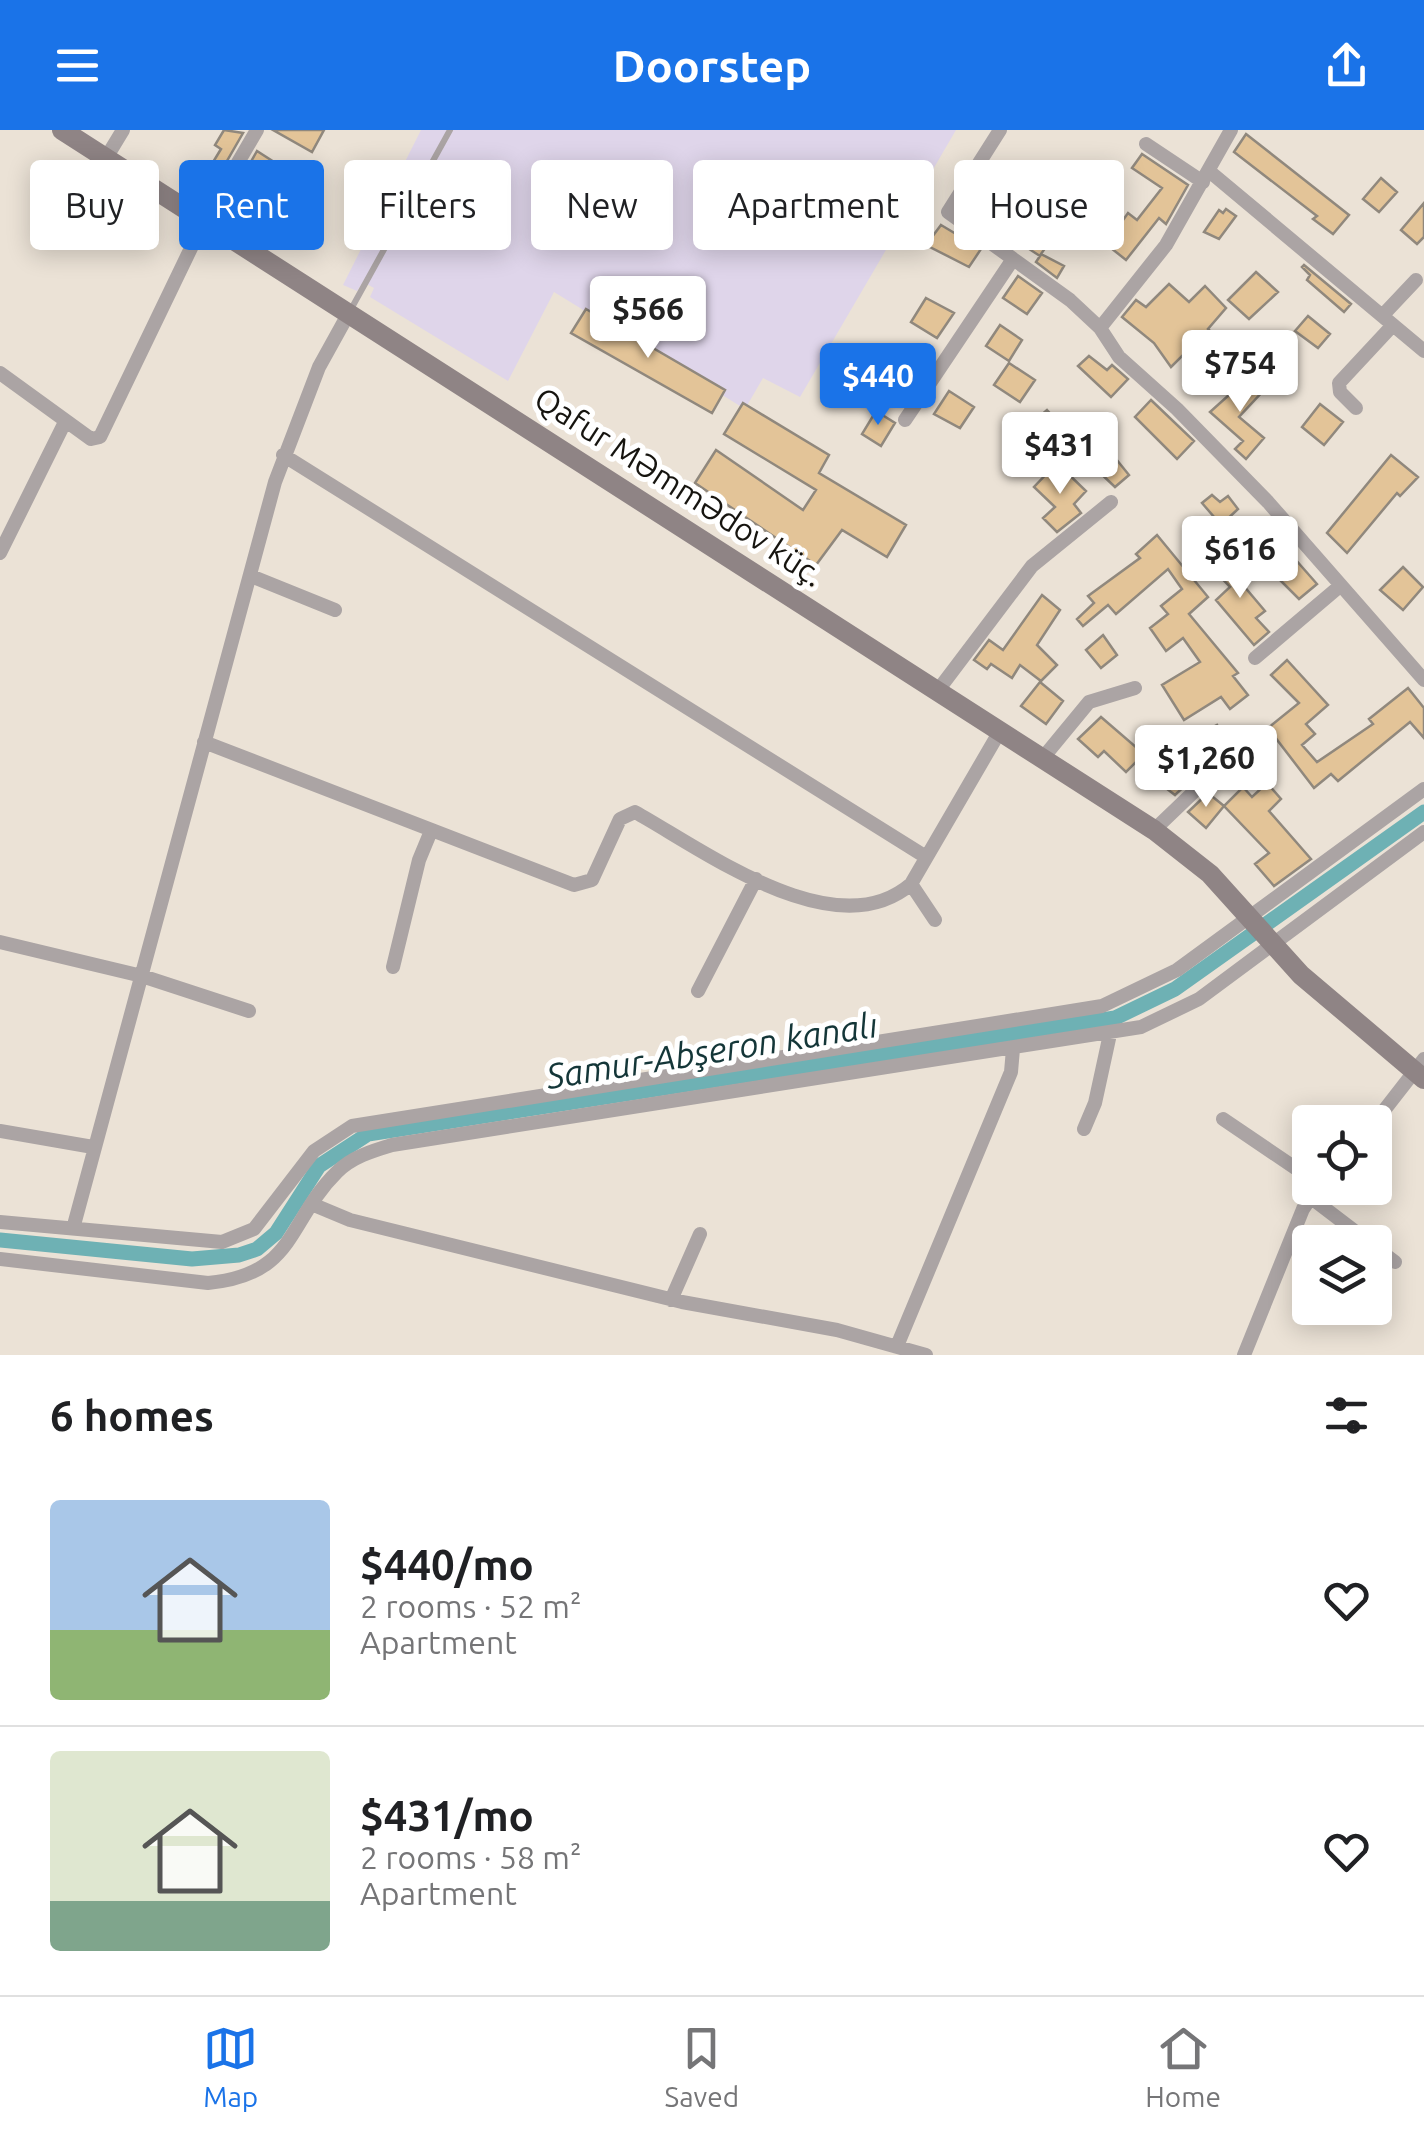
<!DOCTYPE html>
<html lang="en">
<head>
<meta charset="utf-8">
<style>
  :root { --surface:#fff; --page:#f2f2f2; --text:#202124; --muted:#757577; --line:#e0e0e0; --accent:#1a73e8 }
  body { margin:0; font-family:Ubuntu,sans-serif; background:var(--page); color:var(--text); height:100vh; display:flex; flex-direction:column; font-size:38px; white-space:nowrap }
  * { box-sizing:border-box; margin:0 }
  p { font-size:32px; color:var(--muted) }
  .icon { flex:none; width:55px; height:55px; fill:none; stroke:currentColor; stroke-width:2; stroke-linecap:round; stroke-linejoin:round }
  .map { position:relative; height:1225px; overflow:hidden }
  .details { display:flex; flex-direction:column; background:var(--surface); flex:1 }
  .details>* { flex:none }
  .banner { position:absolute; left:30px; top:30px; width:1365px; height:90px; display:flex; gap:20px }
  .fabs { position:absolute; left:1292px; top:975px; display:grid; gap:20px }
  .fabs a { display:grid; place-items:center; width:100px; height:100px; border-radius:10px; background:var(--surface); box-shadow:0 5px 25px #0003; font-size:50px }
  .price { position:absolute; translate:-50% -85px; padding:0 22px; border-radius:10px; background:#fff; color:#222; font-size:32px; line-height:65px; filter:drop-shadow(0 2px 5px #0008) }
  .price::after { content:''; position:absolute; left:50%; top:60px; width:30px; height:22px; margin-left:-15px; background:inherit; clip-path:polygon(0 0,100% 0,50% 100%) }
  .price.on { background:var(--accent); color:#fff }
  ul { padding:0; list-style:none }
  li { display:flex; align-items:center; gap:30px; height:250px; padding:0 50px }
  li+li { border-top:2px solid var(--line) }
  li span { display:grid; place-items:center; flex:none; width:280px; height:200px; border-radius:10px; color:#555 }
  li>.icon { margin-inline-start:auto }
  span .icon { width:120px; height:120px; fill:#fffc; stroke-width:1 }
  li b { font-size:42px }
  h2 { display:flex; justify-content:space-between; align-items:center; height:120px; padding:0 50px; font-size:42px }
  .chip { padding:0 35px; border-radius:10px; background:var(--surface); box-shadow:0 5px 25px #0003; font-size:35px; line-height:90px }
  .chip.on { background:var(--accent); color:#fff }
  header { display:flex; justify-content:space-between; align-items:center; height:130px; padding:0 50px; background:var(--accent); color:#fff; font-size:45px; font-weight:700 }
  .tab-bar { display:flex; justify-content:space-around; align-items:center; height:140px; border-top:2px solid var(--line); background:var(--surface); font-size:28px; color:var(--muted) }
  .tab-bar a { display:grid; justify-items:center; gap:5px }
  .tab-bar .on { color:var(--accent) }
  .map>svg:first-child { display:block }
  .industrial { fill:#dfd5ea }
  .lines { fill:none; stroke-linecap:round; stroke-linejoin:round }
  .canal { stroke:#6eb1b4; stroke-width:15 }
  .building { fill:#e3c498; stroke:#90887d; stroke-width:2.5 }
  .lane { stroke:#aba4a4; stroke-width:6 }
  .street { stroke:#aba4a4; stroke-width:14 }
  .secondary { stroke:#8f8485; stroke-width:20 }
  .labels { text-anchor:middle; stroke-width:10; stroke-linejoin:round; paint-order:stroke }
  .street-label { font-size:32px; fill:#16140f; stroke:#fff }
  .water-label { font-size:35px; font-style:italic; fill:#143638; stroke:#fff }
</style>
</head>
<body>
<header><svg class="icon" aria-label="menu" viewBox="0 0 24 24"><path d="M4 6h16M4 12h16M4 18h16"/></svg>Doorstep<svg class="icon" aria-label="share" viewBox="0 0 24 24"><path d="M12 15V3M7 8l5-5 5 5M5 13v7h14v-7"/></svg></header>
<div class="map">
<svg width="1424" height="1225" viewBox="0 0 1424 1225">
  <rect width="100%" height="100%" fill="#ebe2d6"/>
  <path class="industrial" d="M 421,0 L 956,0 L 800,267 L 763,248 L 745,279 L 554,162 L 508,251 L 370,167 L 374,158 L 363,152 L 357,161 L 343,155 Z"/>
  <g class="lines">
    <path class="canal" d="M 0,1110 L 192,1129 L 239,1125 L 257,1119 L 276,1103 L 319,1036 L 368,1004 L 1115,888 L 1175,859 L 1424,682"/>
  </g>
  <path class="building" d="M 224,0 L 243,3 L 220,43 L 210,37 L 221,19 L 215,15 Z
    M 273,0 L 324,0 L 312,22 Z
    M 1246,4 L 1349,85 L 1333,104 L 1313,89 L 1317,86 L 1234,22 Z
    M 257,21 L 277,34 L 264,55 L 244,44 Z
    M 1142,24 L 1188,55 L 1166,94 L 1159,88 L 1126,130 L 1106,114 L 1128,83 L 1137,90 L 1162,58 L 1132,38 Z
    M 988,39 L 1029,66 L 1014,88 L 975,59 Z
    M 1381,48 L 1397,62 L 1379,82 L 1363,69 Z
    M 367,58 L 392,71 L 380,93 L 356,80 Z
    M 1424,73 L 1424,107 L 1417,114 L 1401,100 Z
    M 1226,79 L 1236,86 L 1219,109 L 1204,102 L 1219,80 L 1223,83 Z
    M 941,95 L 981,119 L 969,137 L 926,115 Z
    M 1034,100 L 1050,111 L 1041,124 L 1064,136 L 1057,148 L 1036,132 L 1040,126 L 1023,115 Z
    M 1304,135 L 1351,174 L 1344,182 L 1307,150 L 1310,145 L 1302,137 Z
    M 1256,142 L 1278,162 L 1249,189 L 1228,170 Z
    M 1018,146 L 1042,163 L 1027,184 L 1003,168 Z
    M 1169,154 L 1189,172 L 1205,156 L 1226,178 L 1208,199 L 1213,204 L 1205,212 L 1222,228 L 1205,245 L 1184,224 L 1171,237 L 1154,213 L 1122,187 L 1136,170 L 1146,177 Z
    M 926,168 L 954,183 L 937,208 L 911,192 Z
    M 586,179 L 725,260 L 712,283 L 571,203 Z
    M 1308,186 L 1330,204 L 1318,218 L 1295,201 Z
    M 1000,195 L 1022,210 L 1009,231 L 986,216 Z
    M 1263,205 L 1290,225 L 1279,241 L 1251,220 Z
    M 843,226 L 863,238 L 853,254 L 832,242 Z
    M 1089,226 L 1107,240 L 1112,235 L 1128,249 L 1111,267 L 1078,236 Z
    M 1009,233 L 1035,250 L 1020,272 L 994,255 Z
    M 1249,247 L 1264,260 L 1239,287 L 1264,308 L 1246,329 L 1235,319 L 1243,311 L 1210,282 Z
    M 949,261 L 974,277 L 960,298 L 934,284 Z
    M 1151,270 L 1194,311 L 1177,329 L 1135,287 Z
    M 743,273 L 829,325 L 819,343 L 906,395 L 887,427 L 842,400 L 816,435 L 695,353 L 716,320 L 803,380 L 816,360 L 724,304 Z
    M 1320,274 L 1343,292 L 1324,315 L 1302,297 Z
    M 1047,280 L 1064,299 L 1015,342 L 1006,333 L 1038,300 L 1032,293 Z
    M 876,281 L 895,293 L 881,316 L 862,304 Z
    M 1112,324 L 1129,345 L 1115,357 L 1095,338 Z
    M 1391,325 L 1418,347 L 1400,366 L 1397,363 L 1347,423 L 1327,403 Z
    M 1057,333 L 1086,361 L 1074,374 L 1081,383 L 1057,402 L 1043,388 L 1055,377 L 1034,357 Z
    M 1212,365 L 1220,372 L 1228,366 L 1238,379 L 1221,395 L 1202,373 Z
    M 1157,405 L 1208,467 L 1189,484 L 1238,543 L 1233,546 L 1248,565 L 1230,579 L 1221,567 L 1184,590 L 1162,555 L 1200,532 L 1183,508 L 1166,521 L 1150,498 L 1168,484 L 1161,476 L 1182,459 L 1168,439 L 1116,484 L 1108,475 L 1083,496 L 1077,489 L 1094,473 L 1088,466 L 1140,428 L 1136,424 Z
    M 1226,425 L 1244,443 L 1238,449 L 1265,481 L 1256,488 L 1269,502 L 1254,515 L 1216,470 L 1230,457 L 1212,438 Z
    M 1295,429 L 1317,454 L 1299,469 L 1276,446 Z
    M 1403,437 L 1423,457 L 1403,480 L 1380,460 Z
    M 1042,465 L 1060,480 L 1037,515 L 1057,535 L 1041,551 L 1020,535 L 1012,548 L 991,534 L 987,539 L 974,530 L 989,510 L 1003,520 Z
    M 1103,505 L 1117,525 L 1101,538 L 1086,520 Z
    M 1287,530 L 1328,575 L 1306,594 L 1315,604 L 1302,615 L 1317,632 L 1373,594 L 1369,589 L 1408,558 L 1424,578 L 1424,608 L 1410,592 L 1338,651 L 1331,644 L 1314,658 L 1268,598 L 1299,573 L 1271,545 Z
    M 1040,552 L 1063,571 L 1046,594 L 1021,576 Z
    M 1101,587 L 1144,624 L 1126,642 L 1104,621 L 1098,627 L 1078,609 Z
    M 1217,595 L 1228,614 L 1187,638 L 1195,646 L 1175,665 L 1162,655 L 1158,652 L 1182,627 L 1175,617 Z
    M 1267,653 L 1281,669 L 1269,681 L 1311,729 L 1274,756 L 1255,734 L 1269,723 L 1224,676 L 1243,657 L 1252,667 Z
    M 1208,663 L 1224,676 L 1206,698 L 1188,682 Z"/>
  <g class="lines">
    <path class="lane" d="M 350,181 L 450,0"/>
    <path class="street" d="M 1000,0 L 948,82 L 1070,170 L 1100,198 L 1119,227 L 1177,279 L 1268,372 L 1424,550
      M 1146,14 L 1203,52
      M 106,28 L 123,0
      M 1209,41 L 1424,221
      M 1383,185 L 1416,150
      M 1100,198 L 1166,115 L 1231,0
      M 0,243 L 91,309 L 100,307 L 205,89 L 257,0
      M 1356,278 L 1340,262 L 1339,253 L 1393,195
      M 905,290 L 1011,132
      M 283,325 L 926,727
      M 0,423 L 65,292
      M 251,446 L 335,480
      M 1255,528 L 1340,456
      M 939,559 L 1032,436 L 1111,372
      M 204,612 L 574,755 L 592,750 L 620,689 L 635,682 C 705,721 836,819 911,754 L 1000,601
      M 1042,629 L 1089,572 L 1135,558
      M 1154,700 L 1226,631
      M 911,754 L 935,790
      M 0,812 L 142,846 L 249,881
      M 393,837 L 419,730 L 431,701
      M 698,861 L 756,749
      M 1223,989 L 1310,1048
      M 1375,992 L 1424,929
      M 1084,999 L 1095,973 L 1110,904
      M 0,1001 L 93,1017
      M 1310,1067 L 1369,1112
      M 314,1075 L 350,1090 L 682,1172 L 837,1200 L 926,1225
      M 0,1092 L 222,1112 L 254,1099 L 314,1021 L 352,996 L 1102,876 L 1177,840 L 1424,659
      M 74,1095 L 275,352 L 319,237 L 350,181
      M 1375,1117 L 1395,1132
      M 0,1129 L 208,1153 C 296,1145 287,1091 337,1042 C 352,1027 372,1021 392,1015 L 1141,897 L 1199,869 L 1424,702
      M 671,1170 L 700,1104
      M 897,1216 L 1011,942 L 1013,919
      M 1244,1225 L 1303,1079 L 1317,1058"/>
    <path class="secondary" d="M 62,0 L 1154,700 L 1210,744 L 1301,845 L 1424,949"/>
  </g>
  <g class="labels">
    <g class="street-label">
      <text transform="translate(679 357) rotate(33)" y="11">Qafur Məmmədov küç.</text>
    </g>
    <g class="water-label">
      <text transform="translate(712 921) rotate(-9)" y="12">Samur-Abşeron kanalı</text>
    </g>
  </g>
</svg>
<div class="fabs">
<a><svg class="icon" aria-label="locate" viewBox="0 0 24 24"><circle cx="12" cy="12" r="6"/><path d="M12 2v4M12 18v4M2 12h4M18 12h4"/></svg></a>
<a><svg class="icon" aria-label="layers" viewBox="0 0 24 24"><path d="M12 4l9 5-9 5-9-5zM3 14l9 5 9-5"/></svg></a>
</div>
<b class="price" style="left:648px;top:231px">$566</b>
<b class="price" style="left:1240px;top:285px">$754</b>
<b class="price on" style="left:878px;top:298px">$440</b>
<b class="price" style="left:1060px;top:367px">$431</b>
<b class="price" style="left:1240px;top:471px">$616</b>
<b class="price" style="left:1206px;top:680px">$1,260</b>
<div class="banner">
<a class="chip">Buy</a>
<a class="chip on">Rent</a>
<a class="chip">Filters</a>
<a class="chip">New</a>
<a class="chip">Apartment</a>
<a class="chip">House</a>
</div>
</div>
<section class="details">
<h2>6 homes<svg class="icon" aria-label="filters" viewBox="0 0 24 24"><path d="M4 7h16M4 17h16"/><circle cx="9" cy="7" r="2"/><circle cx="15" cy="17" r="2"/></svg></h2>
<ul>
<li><span style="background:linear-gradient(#a9c7e8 65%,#8fb573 0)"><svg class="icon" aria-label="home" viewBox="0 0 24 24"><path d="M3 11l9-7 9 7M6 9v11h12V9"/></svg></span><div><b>$440/mo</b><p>2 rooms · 52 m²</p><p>Apartment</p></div><svg class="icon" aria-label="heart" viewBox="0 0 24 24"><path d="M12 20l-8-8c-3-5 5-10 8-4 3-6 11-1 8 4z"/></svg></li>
<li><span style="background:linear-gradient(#dfe7d0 75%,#7fa58c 0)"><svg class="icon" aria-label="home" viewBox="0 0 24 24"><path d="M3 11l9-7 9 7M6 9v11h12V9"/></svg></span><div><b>$431/mo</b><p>2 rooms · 58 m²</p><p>Apartment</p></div><svg class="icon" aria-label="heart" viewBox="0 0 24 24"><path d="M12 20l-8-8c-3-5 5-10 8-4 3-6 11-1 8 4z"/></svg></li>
</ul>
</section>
<nav class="tab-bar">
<a class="on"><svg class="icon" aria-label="map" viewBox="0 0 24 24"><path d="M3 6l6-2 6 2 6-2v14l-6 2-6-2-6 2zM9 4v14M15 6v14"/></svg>Map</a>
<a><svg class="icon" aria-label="saved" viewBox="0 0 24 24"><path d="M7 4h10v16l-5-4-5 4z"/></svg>Saved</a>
<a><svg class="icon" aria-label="home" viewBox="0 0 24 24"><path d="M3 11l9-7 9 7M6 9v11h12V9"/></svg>Home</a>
</nav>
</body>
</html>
